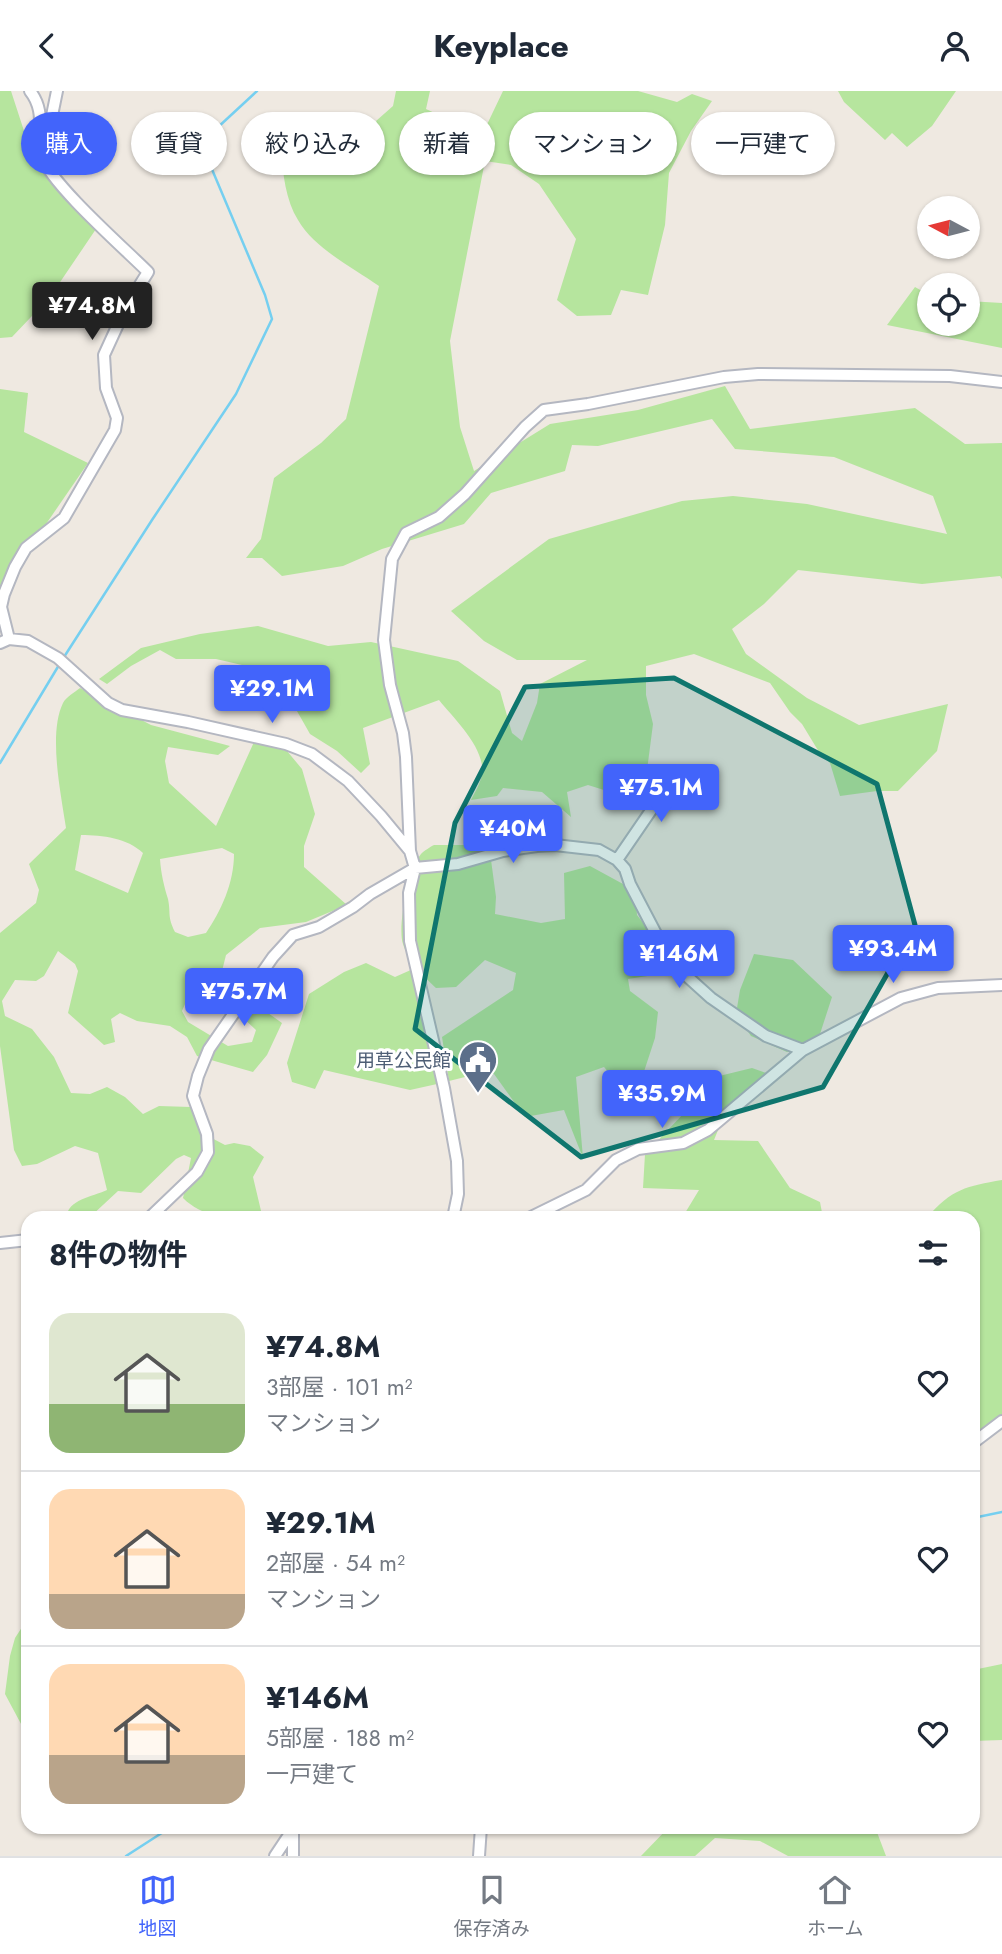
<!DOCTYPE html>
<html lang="ja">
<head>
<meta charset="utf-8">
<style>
  :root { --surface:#fff; --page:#f2f2f3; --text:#1f2937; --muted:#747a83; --line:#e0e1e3; --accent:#4264fb }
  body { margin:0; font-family:Jost,"Noto Sans JP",sans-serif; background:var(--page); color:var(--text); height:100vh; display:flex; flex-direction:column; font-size:26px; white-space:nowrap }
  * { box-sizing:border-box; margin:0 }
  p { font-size:23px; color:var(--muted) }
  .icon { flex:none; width:38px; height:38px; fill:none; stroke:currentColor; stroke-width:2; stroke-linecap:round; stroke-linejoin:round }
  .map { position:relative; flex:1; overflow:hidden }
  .side { position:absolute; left:21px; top:1120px; width:959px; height:623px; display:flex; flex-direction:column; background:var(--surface); border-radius:21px; box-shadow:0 2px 5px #0004 }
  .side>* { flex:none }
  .hud { position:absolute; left:21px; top:21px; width:961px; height:63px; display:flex; gap:14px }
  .needle { width:46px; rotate:277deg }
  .fabs { position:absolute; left:917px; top:105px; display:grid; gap:14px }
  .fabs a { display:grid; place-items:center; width:63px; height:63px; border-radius:50%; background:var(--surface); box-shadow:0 2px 5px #0004; font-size:35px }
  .price { position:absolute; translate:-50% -60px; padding:0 16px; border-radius:7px; background:var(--accent); color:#fff; font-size:23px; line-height:46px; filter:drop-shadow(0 2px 4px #0008) }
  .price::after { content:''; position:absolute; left:50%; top:42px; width:21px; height:16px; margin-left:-10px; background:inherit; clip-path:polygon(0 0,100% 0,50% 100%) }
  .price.active { background:#222; color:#fff }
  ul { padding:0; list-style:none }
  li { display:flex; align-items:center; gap:21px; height:175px; padding:0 28px }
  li+li { border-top:2px solid var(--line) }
  li span { display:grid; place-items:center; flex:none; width:196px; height:140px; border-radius:21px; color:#555 }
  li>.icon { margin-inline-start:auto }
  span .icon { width:84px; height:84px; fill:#fffc; stroke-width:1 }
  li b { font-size:30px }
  h2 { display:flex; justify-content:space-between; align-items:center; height:84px; padding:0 28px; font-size:30px }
  .pill { padding:0 24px; border-radius:32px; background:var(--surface); box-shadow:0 2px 5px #0004; font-size:24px; line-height:63px }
  .pill.active { background:var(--accent); color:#fff }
  header { display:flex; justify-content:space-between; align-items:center; height:91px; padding:0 28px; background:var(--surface); font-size:32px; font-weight:700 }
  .menu { display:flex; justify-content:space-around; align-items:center; height:98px; border-top:2px solid var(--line); background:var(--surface); font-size:19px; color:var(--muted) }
  .menu a { display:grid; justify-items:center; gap:4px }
  .menu .active { color:var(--accent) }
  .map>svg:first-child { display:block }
  .green { fill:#b6e59e; fill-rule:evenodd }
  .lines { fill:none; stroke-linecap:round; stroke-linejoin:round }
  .stream { stroke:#75cff0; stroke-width:2.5 }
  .minor-casing { stroke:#b4b7c1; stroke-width:14 }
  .minor { stroke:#fff; stroke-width:10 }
  .marked { fill:#0f766e; fill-opacity:0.2; stroke:#0f766e; stroke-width:5; stroke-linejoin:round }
  .labels { text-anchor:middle; stroke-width:6; stroke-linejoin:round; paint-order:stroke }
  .service-label { font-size:19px; fill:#4e5e75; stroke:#fff; text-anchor:end }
</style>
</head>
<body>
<header><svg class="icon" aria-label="back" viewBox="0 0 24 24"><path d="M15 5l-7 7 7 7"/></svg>Keyplace<svg class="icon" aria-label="person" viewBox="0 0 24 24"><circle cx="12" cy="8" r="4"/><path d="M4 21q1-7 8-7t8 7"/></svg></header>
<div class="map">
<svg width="1002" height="1765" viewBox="0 0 1002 1765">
  <rect width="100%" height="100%" fill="#efe9e1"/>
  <path class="green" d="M 0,0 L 11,0 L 25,43 L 28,64 L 96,138 L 50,206 L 12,246 L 0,247 Z
    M 396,0 L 430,0 L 426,18 L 482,44 L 503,0 L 638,0 L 677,11 L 692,3 L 712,10 L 691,40 L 669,82 L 665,134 L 648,204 L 621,199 L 611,224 L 577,225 L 557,209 L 576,148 L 539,93 L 511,74 L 485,70 L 450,250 L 460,336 L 474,380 L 550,333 L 638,319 L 725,295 L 750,338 L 915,317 L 965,353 L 1002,352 L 1002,488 L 1000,485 L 922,493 L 798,479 L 764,513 L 732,538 L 746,563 L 807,607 L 859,634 L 948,613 L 937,660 L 898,700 L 877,700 L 840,705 L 830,672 L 819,661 L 802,633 L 790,621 L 770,592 L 694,563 L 646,575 L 646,604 L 653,633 L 646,687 L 639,710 L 588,694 L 567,701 L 571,726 L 542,701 L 503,697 L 497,705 L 471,709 C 475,701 480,693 482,684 C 486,657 454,628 439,609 L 363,637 L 370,673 L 361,682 L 337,660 L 310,643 L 289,606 L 259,578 L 216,568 L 176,568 L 160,559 L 131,575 L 107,593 L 99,588 L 141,557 L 200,543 L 258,535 L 328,555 L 371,551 L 458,570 L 500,600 L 512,642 L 522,650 L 537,612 L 540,593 L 587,569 L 517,569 L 484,550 L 451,520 L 549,448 L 682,410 L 733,405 L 807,413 L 947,443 L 933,405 L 834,366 L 735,358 L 712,328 L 598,355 L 572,354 L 565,380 L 491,402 L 464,433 L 382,458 L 343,475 L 282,485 L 262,467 L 246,467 L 261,448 L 274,387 L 321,352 L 346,328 L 379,195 C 352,176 315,158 298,129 C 286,110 282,81 282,60 L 359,45 L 393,15 Z
    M 838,0 L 956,0 L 932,35 L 907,56 L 892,42 L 885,49 L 844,11 Z
    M 915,196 L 929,204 L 929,233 L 968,233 L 968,210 L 1002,212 L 1002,257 L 887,234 Z
    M 0,298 L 28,302 L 24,341 L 88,372 L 0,500 Z
    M 80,597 L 151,634 L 230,655 L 218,664 L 168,656 L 165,670 L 169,692 L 216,735 L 254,651 L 287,660 L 302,678 L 315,723 L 304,755 L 304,776 L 347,814 L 306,831 L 260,837 L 226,864 L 222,880 L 228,894 L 225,909 L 189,904 L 182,920 L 188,931 L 228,955 L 252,951 L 256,939 L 241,925 L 254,912 L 282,932 L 267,964 L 253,981 L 197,965 L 187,946 L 170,935 L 137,930 L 120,922 L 111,928 L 115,951 L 104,954 L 68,922 L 78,880 L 75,873 L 58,860 L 44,885 L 36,890 L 15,889 L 2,910 L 5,925 L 32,938 L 54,966 L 71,1002 L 90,1003 L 107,996 L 125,1006 L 143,1023 L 159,1015 L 191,1016 L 204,1043 L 225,1054 L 234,1052 L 250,1055 L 264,1066 L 253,1086 L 262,1124 L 261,1127 C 232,1127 204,1128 183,1107 L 191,1067 L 184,1064 L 176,1068 L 141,1102 L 118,1100 L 89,1127 L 66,1127 C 68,1108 92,1106 107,1099 L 98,1062 L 75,1055 L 37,1073 L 22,1075 L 14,1059 L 0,955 L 0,842 L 36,812 L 39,799 L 29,773 L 66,737 C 61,703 48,643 63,612 C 66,606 75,601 80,597 ZM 81,744 C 103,744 127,747 143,762 L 128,802 L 75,779 ZM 222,757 L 234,763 C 234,792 221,820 206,842 L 188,846 L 175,841 C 167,825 171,823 168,808 C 164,795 161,783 160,768 Z
    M 434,754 L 489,754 L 496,806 L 495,823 L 541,832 L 565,828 L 564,782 L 590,775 L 623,793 L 636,810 L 637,824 L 651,842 L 667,882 L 628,888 L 630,900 L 658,921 L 655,947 L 634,1011 L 604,976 L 576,986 L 583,1067 L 564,1019 L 525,1026 L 494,983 L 473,984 L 449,990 L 442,946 L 513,899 L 516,882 L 485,869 L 456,896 L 436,897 C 425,887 407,867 403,853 C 397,835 409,778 421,763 C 424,760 430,756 434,754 Z
    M 754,863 L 793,869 L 832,906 L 819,946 L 787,961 L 751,945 L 736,923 L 740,899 Z
    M 366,872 L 395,886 L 413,878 L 437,993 L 410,999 L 324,979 L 315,998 L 292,991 L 287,972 L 309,903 L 344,881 Z
    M 752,977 L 766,982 L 759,992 L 727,1017 L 714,1049 L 758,1050 L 790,1097 L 820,1111 L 823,1127 L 682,1127 L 699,1099 L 643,1097 L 645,1063 L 687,1019 L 685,1001 L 707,988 Z
    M 1002,1089 L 1002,1329 L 973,1350 L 973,1127 L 927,1127 C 951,1098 967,1095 1002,1089 Z
    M 28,1527 L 28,1646 L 5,1603 L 10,1565 L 15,1547 Z
    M 1002,1573 L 1002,1649 L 973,1650 L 973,1579 Z
    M 669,1736 L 875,1736 L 886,1765 L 788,1765 L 760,1750 L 715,1747 L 695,1765 L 641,1765 Z"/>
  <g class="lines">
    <path class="stream" d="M 64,566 L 152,429 L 236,303 L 272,228 L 265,204 L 211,76 L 206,56 L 216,38 L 257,0
      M 0,672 L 59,574
      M 973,1427 L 1002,1421
      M 126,1765 L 171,1736"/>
    <g class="minor-casing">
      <path id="minor" d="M 46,54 L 57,0
        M 9,548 L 1,516 L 4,503 L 15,476 L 26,457 L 64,427 L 115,339 L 117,327 L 106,297 L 104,264 L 126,216 L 148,181 C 126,159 50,92 43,67 C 36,44 47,21 30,0
        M 0,552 L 9,548 L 28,550 L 58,567 L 108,612 L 122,619 L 188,631 L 286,653 L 312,663 L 348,690 L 381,725 L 410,760 L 415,777 L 409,802 L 410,850 L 444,997 L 457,1070 L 458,1103 L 453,1127
        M 410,760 L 406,666 L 403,642 L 390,594 L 384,549 L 392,468 L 406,442 L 439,426 L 465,403 L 525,336 L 544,319 L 588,313 L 724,286 L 758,283 L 950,285 L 1002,291
        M 617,769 L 654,715 L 666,681
        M 149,1127 L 197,1081 L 208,1061 L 207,1043 L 193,1005 L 198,985 L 209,958 L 273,866 L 293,844 L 319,836 L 353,816 L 370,803 L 415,777 L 458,773 L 503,760 L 537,755 L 555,754 L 599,759 L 617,769 L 625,778 L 630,793 L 664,858 L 680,879 L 711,907 L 766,945 L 803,959
        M 529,1127 L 586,1099 L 616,1069 L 638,1058 L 683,1052 L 708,1039 L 803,959 L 901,907 L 938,897 L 1002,894
        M 0,1152 L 28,1149
        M 973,1352 L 1002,1330
        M 275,1765 L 293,1738
        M 293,1765 L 293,1740
        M 479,1765 L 481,1736"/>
    </g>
    <use href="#minor" class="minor"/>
  </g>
  <path class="marked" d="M 674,587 L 877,693 L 915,834 L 823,996 L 581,1066 L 415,938 L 455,732 L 525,596 Z"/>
  <defs>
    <g id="civic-pin" transform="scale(2.0125)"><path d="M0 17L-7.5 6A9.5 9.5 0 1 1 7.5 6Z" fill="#5c6f8a" stroke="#fff"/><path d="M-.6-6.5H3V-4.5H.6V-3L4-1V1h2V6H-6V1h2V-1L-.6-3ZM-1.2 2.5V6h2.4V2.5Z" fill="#fff"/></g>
  </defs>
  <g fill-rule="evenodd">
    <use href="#civic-pin" x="478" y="969"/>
  </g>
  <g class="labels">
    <g class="service-label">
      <text x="451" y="976">用草公民館</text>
    </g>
  </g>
</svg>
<div class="fabs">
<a><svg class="needle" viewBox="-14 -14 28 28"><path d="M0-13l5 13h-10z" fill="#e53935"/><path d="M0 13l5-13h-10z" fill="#747a83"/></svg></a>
<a><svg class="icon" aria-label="locate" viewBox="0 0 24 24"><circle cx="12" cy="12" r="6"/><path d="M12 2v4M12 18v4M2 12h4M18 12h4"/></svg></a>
</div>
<b class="price active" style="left:92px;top:251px">¥74.8M</b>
<b class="price" style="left:272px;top:634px">¥29.1M</b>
<b class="price" style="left:661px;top:733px">¥75.1M</b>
<b class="price" style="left:513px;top:774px">¥40M</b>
<b class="price" style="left:893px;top:894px">¥93.4M</b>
<b class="price" style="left:679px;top:899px">¥146M</b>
<b class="price" style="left:244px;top:937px">¥75.7M</b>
<b class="price" style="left:662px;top:1039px">¥35.9M</b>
<div class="hud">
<a class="pill active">購入</a>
<a class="pill">賃貸</a>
<a class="pill">絞り込み</a>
<a class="pill">新着</a>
<a class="pill">マンション</a>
<a class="pill">一戸建て</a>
</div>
<section class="side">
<h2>8件の物件<svg class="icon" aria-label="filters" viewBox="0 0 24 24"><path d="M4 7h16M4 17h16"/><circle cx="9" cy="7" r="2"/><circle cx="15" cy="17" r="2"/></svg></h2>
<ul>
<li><span style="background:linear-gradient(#dfe7d0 65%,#8fb573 0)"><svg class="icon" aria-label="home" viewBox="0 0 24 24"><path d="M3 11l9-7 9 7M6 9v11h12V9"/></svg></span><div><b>¥74.8M</b><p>3部屋 · 101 m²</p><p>マンション</p></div><svg class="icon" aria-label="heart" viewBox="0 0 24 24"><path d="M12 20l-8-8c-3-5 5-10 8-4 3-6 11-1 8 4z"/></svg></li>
<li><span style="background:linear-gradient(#ffd9b3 75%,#b9a48a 0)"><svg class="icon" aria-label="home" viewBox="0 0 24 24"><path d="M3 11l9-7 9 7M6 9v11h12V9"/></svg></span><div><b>¥29.1M</b><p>2部屋 · 54 m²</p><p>マンション</p></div><svg class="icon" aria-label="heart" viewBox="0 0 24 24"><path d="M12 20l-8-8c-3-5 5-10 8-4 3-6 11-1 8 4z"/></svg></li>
<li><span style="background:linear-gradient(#ffd9b3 65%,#b9a48a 0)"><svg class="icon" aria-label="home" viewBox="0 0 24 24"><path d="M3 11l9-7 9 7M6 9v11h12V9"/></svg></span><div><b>¥146M</b><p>5部屋 · 188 m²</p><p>一戸建て</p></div><svg class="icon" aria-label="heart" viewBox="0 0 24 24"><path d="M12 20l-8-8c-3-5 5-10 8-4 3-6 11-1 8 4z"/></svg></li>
</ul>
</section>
</div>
<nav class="menu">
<a class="active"><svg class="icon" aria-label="map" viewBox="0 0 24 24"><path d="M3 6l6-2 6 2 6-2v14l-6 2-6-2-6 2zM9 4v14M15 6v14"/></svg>地図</a>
<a><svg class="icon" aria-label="saved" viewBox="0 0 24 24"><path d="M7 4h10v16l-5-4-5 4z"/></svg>保存済み</a>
<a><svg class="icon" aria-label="home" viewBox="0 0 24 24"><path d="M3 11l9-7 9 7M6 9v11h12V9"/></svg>ホーム</a>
</nav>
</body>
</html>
